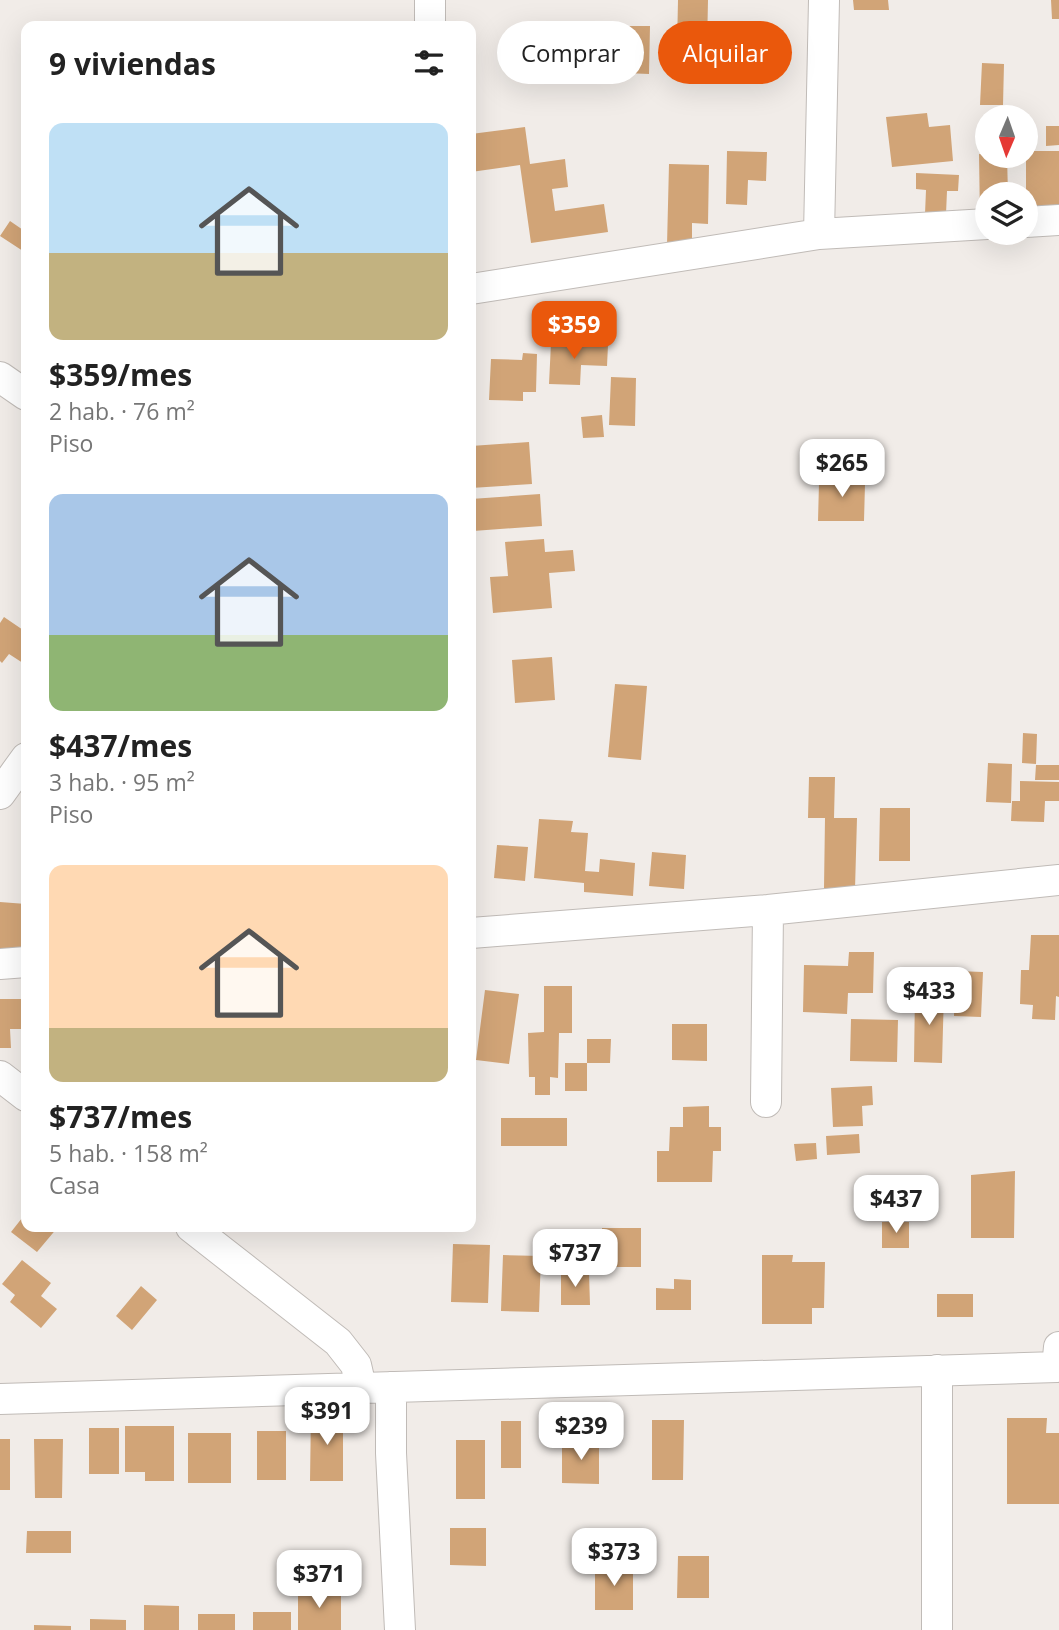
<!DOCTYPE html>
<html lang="es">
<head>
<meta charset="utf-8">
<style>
  :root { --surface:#fff; --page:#f2f2f2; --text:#222; --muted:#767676; --accent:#ea580c }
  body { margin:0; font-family:"Open Sans",sans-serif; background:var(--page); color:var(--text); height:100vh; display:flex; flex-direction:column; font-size:26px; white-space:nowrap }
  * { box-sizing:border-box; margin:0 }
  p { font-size:23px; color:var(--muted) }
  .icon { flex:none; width:38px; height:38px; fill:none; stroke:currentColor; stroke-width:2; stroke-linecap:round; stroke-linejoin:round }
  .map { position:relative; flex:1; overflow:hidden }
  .details { position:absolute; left:21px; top:21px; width:455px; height:1211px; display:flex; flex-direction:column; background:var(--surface); border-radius:14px; box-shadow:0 7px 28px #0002 }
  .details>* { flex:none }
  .banner { position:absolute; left:497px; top:21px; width:457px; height:63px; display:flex; gap:14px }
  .needle { width:46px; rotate:182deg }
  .fabs { position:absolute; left:975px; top:105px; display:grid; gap:14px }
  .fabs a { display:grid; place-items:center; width:63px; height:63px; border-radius:50%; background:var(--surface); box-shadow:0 7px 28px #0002; font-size:35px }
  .price { position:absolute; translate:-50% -60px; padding:0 16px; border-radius:14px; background:#fff; color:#222; font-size:23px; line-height:46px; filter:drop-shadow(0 2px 4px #0008) }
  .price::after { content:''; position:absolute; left:50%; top:42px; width:21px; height:16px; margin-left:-10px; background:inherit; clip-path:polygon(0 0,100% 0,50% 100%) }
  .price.selected { background:var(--accent); color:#fff }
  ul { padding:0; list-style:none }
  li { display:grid; align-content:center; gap:14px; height:371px; padding:0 28px }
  li span { display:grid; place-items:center; height:217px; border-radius:14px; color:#555 }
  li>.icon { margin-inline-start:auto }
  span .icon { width:126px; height:126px; fill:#fffc; stroke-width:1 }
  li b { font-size:30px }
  h2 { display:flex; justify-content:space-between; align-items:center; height:84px; padding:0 28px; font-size:30px }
  .chip { padding:0 24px; border-radius:32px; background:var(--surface); box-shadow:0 7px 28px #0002; font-size:24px; line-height:63px }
  .chip.selected { background:var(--accent); color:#fff }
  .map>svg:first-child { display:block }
  .building { fill:#d1a477 }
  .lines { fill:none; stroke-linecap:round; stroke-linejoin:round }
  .street-casing { stroke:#c0bbb7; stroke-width:32 }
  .street { stroke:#fff; stroke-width:30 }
</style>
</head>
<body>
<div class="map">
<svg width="1059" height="1630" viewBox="0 0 1059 1630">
  <rect width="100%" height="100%" fill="#f1ece8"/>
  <path class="building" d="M 678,0 L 708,0 L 707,48 L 677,48 Z
    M 853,0 L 888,0 L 889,10 L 854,10 Z
    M 1051,0 L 1059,0 L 1059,19 L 1052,19 Z
    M 626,26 L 650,26 L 649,74 L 625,73 Z
    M 982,63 L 1004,64 L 1003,105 L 980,105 Z
    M 927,113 L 929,127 L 950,125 L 953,161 L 892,167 L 886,117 Z
    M 1046,126 L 1059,126 L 1059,145 L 1046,146 Z
    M 525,127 L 530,164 L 565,159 L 568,187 L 552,189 L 555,211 L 604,204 L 608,232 L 531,243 L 520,165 L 471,172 L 471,134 Z
    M 727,151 L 767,152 L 766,181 L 748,180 L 747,205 L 726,204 Z
    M 1026,151 L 1059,151 L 1059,212 L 1026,212 Z
    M 979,154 L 1007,156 L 1008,194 L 987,194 L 987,219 L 980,219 Z
    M 669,164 L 709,165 L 708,224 L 692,223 L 692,246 L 667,245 Z
    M 916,173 L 959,175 L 958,191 L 947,191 L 946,214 L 925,214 L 926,190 L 916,189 Z
    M 10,221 L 26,232 L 26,253 L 0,236 Z
    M 551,343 L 608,345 L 607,366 L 581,365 L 580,385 L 549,384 Z
    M 523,353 L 537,354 L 536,392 L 523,392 L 523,401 L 489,400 L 491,359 L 522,360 Z
    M 611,377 L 636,378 L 635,426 L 609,425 Z
    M 602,415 L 604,437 L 583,438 L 581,417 Z
    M 529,442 L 532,484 L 471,488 L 471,446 Z
    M 840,469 L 858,470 L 858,484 L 865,484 L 864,521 L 818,521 L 819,483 L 839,483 Z
    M 540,494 L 542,526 L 473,531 L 471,499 Z
    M 544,539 L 545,552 L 573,550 L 575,571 L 549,573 L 552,608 L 493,613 L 490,577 L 508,576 L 505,542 Z
    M 4,617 L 26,632 L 26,665 L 9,654 L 2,663 L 0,661 L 0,623 Z
    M 552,657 L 555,700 L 515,703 L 512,660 Z
    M 615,684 L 647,686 L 641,760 L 608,757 Z
    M 1023,733 L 1037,734 L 1036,764 L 1022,763 Z
    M 988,763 L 1012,764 L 1011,803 L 986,802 Z
    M 1036,765 L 1059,765 L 1059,780 L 1035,780 Z
    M 809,777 L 835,777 L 834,818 L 857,818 L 855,889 L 824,888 L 825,818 L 808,818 Z
    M 1020,781 L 1059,782 L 1059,801 L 1045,801 L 1044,822 L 1011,821 L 1012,801 L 1020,801 Z
    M 880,808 L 910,808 L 910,861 L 879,861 Z
    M 539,819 L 573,821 L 571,832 L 588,833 L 585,871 L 599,872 L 600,859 L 635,863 L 633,896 L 584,892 L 584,883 L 534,878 Z
    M 497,845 L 528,847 L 525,881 L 494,878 Z
    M 652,852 L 686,855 L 684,889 L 649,886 Z
    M 0,902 L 26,904 L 22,949 L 0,948 Z
    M 1031,935 L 1059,935 L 1059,997 L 1056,996 L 1055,1020 L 1032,1019 L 1033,1005 L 1020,1004 L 1021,970 L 1029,970 Z
    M 849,952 L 874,952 L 873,993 L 848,993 L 847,1014 L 803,1012 L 804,965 L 848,966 Z
    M 955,971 L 983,972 L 981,1017 L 954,1016 Z
    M 544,986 L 572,986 L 572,1033 L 559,1033 L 558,1078 L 550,1077 L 550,1095 L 535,1095 L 535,1077 L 529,1077 L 528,1033 L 544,1032 Z
    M 485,990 L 519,994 L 509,1064 L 476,1060 Z
    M 915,992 L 944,992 L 942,1063 L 914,1062 Z
    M 0,999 L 26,999 L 26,1029 L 10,1029 L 11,1048 L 0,1048 Z
    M 851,1019 L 898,1020 L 897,1062 L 850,1061 Z
    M 672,1024 L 707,1024 L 707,1061 L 672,1060 Z
    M 587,1039 L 611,1039 L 610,1063 L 587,1063 Z
    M 565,1063 L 587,1063 L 587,1091 L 565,1091 Z
    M 872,1086 L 873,1105 L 862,1106 L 863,1126 L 833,1127 L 831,1088 Z
    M 709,1106 L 709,1127 L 721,1127 L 721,1151 L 713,1151 L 712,1182 L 657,1182 L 657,1151 L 669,1151 L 670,1127 L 683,1127 L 683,1107 Z
    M 501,1118 L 567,1118 L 567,1146 L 501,1146 Z
    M 859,1134 L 860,1153 L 827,1155 L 826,1136 Z
    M 816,1143 L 817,1159 L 796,1161 L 794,1144 Z
    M 1015,1171 L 1014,1238 L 971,1238 L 971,1175 Z
    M 26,1213 L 26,1227 L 58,1227 L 37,1252 L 11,1232 Z
    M 882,1222 L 909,1222 L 909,1248 L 882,1248 Z
    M 602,1228 L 641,1228 L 641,1267 L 602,1267 Z
    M 453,1244 L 490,1245 L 488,1303 L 451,1302 Z
    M 503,1255 L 541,1256 L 539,1312 L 501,1311 Z
    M 762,1255 L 793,1255 L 792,1262 L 825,1262 L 824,1308 L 812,1308 L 812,1324 L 762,1324 Z
    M 22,1260 L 51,1283 L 41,1296 L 57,1309 L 41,1328 L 10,1302 L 15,1295 L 2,1284 Z
    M 561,1272 L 589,1272 L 590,1305 L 561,1305 Z
    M 674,1279 L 691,1280 L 691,1310 L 656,1310 L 656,1288 L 674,1289 Z
    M 141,1286 L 157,1300 L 132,1330 L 116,1316 Z
    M 937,1294 L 973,1294 L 973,1317 L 937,1317 Z
    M 311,1412 L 343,1412 L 343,1481 L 310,1481 Z
    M 1007,1418 L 1047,1418 L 1046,1433 L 1059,1433 L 1059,1504 L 1007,1504 Z
    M 652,1420 L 684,1420 L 683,1480 L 652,1480 Z
    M 501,1421 L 521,1421 L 521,1468 L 501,1468 Z
    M 125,1426 L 174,1426 L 174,1481 L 145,1481 L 145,1472 L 125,1472 Z
    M 89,1428 L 119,1428 L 119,1474 L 89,1474 Z
    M 257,1431 L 286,1431 L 286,1480 L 257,1480 Z
    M 188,1433 L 231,1433 L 231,1483 L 188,1483 Z
    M 0,1439 L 10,1439 L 10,1490 L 0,1490 Z
    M 34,1439 L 63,1439 L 62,1498 L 35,1498 Z
    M 456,1440 L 485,1440 L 485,1499 L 456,1499 Z
    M 562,1440 L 599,1440 L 599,1484 L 562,1483 Z
    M 450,1528 L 486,1528 L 486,1566 L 450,1565 Z
    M 27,1531 L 71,1531 L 71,1553 L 26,1553 Z
    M 678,1556 L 709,1556 L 709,1598 L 677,1598 Z
    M 595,1567 L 633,1567 L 633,1610 L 595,1610 Z
    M 298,1589 L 341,1589 L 341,1630 L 298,1630 Z
    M 144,1605 L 179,1606 L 179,1630 L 144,1630 Z
    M 253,1612 L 291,1612 L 291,1630 L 253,1630 Z
    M 198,1614 L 235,1614 L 235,1630 L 198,1630 Z
    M 90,1619 L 126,1620 L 126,1630 L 90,1630 Z
    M 34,1625 L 71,1626 L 71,1630 L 34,1630 Z"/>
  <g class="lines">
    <g class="street-casing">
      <path id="street" d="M 430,26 L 430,0
        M 1026,222 L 1059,220
        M 819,234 L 824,0
        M 471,289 L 819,234 L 987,224
        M 0,377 L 26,395
        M 0,794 L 26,758
        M 471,933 L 768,910 L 1059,880
        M 0,964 L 26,962
        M 0,1076 L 26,1096
        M 766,1102 L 768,910
        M 191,1227 L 338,1342 L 356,1365 L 361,1387
        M 391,1387 L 391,1453 L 400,1630
        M 0,1399 L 1057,1367 L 1059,1347
        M 937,1630 L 937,1370"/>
    </g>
    <use href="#street" class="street"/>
  </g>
</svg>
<div class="fabs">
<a><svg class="needle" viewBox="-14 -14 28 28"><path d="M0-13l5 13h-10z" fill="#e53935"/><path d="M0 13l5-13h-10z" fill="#767676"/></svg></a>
<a><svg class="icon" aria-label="layers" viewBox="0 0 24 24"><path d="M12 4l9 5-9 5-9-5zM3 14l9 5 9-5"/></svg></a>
</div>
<b class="price selected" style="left:574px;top:361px">$359</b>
<b class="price" style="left:842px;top:499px">$265</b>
<b class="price" style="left:929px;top:1027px">$433</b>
<b class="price" style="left:896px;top:1235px">$437</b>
<b class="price" style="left:575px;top:1289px">$737</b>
<b class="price" style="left:327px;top:1447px">$391</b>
<b class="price" style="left:581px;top:1462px">$239</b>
<b class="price" style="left:614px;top:1588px">$373</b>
<b class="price" style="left:319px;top:1610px">$371</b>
<div class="banner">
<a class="chip">Comprar</a>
<a class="chip selected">Alquilar</a>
</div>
<section class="details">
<h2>9 viviendas<svg class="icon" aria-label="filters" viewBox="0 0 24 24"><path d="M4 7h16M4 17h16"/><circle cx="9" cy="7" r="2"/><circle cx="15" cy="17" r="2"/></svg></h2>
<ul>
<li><span style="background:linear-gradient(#bfe0f5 60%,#c2b280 0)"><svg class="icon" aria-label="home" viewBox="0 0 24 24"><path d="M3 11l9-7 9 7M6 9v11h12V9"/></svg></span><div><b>$359/mes</b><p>2 hab. · 76 m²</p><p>Piso</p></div></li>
<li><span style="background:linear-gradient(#a9c7e8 65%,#8fb573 0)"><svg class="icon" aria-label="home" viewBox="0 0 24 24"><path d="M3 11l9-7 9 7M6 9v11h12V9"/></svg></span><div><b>$437/mes</b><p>3 hab. · 95 m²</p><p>Piso</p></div></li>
<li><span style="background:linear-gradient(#ffd9b3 75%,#c2b280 0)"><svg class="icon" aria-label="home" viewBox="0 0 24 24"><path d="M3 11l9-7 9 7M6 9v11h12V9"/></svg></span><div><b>$737/mes</b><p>5 hab. · 158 m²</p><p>Casa</p></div></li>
</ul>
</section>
</div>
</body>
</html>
